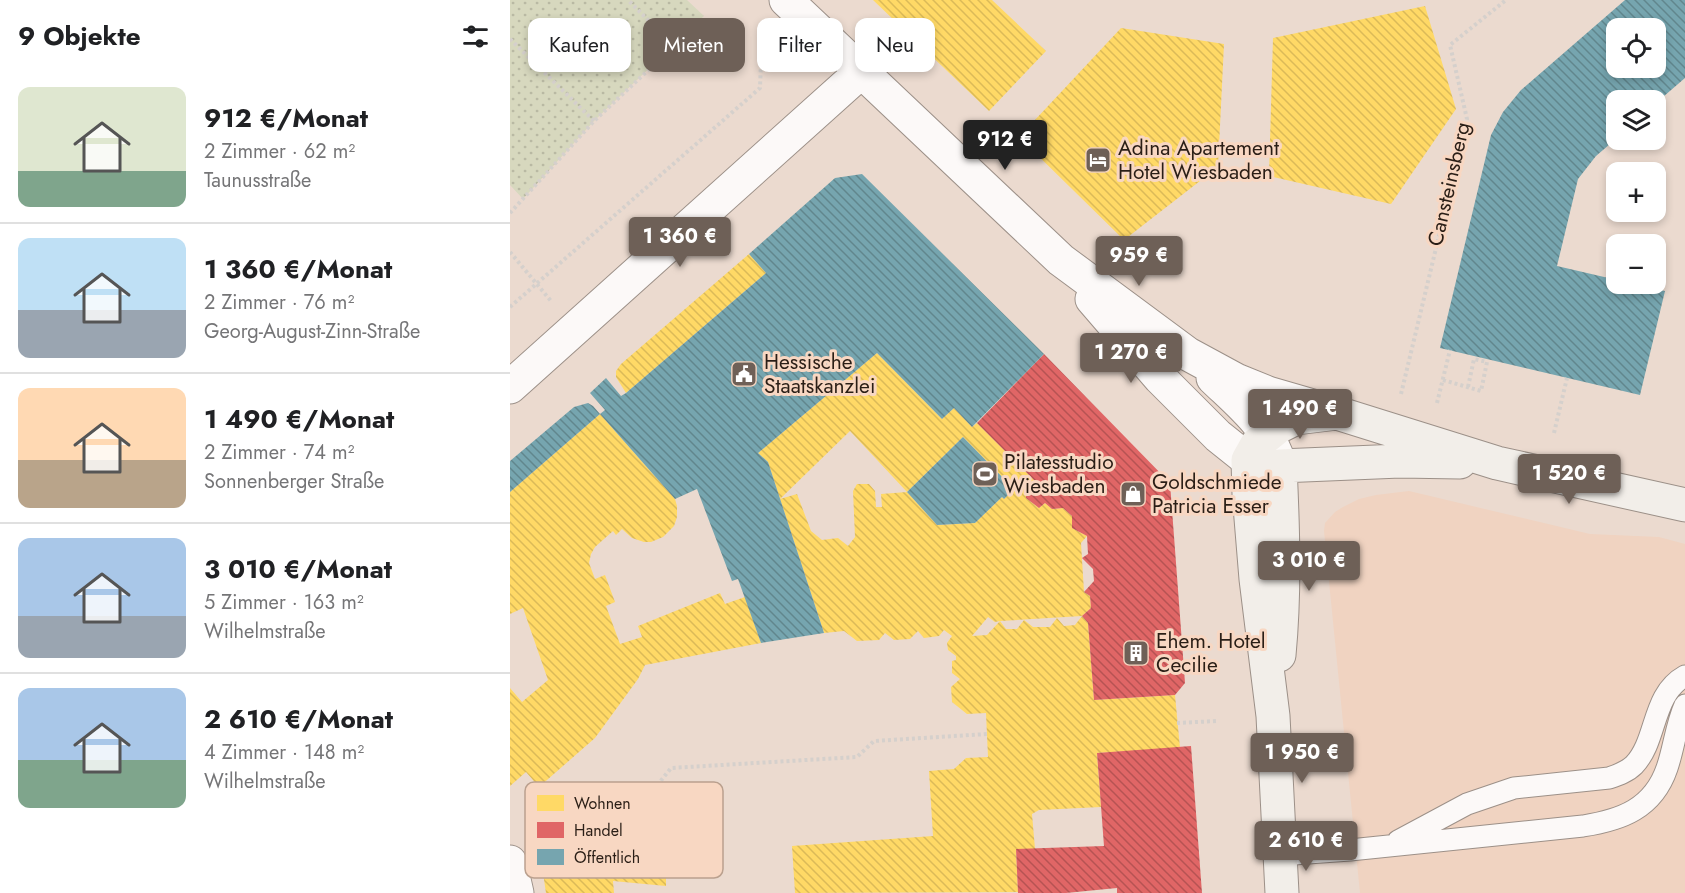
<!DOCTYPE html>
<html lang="de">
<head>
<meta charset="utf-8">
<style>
  :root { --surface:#fff; --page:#f6f6f6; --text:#202124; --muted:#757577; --line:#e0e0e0; --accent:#6e6057 }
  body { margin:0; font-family:Jost,sans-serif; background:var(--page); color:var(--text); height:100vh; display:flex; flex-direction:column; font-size:22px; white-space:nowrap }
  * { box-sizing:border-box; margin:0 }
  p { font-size:20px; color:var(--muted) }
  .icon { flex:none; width:33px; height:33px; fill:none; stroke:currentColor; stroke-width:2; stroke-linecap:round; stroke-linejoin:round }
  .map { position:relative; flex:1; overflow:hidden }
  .details { display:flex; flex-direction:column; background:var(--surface); width:510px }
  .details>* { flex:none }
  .hud { position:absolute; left:18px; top:18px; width:570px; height:54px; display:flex; gap:12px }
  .controls { position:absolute; left:1096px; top:18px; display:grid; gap:12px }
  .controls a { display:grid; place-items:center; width:60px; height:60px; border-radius:12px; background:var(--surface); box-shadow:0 3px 9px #0003; font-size:30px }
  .price { position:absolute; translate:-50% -51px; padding:0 14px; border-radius:6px; background:var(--accent); color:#fff; font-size:20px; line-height:39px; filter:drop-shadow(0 2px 3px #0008) }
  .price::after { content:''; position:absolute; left:50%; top:36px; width:18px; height:14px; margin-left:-9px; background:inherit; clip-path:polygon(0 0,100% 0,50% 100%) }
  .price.on { background:#222; color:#fff }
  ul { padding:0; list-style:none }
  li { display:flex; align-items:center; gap:18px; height:150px; padding:0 18px }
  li+li { border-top:2px solid var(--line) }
  li span { display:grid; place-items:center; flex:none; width:168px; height:120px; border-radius:12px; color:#555 }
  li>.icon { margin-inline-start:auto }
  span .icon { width:72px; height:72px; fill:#fffc; stroke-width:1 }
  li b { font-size:26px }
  h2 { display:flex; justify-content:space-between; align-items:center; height:72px; padding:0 18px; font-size:26px }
  .tag { padding:0 21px; border-radius:12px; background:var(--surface); box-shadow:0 3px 9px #0003; font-size:21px; line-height:54px }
  .tag.on { background:var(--accent); color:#fff }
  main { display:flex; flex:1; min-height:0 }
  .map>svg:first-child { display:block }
  .built { fill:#f0d3c1 }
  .green { fill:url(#green-dots) }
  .homes { fill:url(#homes-back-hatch); fill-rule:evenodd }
  .shops { fill:url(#shops-back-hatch) }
  .public { fill:url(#public-back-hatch); fill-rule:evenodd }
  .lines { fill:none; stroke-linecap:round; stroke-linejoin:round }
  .service-casing { stroke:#9c9088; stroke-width:23 }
  .minor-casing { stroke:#9c9088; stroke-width:35 }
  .tertiary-casing { stroke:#9c9088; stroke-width:35 }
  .secondary-casing { stroke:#9c9088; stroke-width:35 }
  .path { stroke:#d5d0cc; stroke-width:4; stroke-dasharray:3 3; stroke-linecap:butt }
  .service { stroke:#fcf9f8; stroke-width:21 }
  .minor { stroke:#fcf9f8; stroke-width:33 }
  .tertiary { stroke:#fcf9f8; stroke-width:33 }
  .secondary { stroke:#f2eee9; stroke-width:33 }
  .labels { text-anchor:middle; stroke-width:6; stroke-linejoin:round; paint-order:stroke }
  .poi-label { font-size:21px; fill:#2a1e16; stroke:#f8d7c2; text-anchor:start }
  .street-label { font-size:21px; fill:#2a1e16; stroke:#f8d7c2 }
  .key { fill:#f8d7c2; stroke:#baa08e; stroke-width:1.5 }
  .key-label { font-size:16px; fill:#2a1e16 }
</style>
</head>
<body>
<main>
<section class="details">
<h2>9 Objekte<svg class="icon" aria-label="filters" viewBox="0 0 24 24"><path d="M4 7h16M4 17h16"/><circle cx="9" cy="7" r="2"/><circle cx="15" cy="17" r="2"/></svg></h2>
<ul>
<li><span style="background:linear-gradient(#dfe7d0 70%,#7fa58c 0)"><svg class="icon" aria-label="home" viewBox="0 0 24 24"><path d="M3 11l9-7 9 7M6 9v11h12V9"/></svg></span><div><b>912 €/Monat</b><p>2 Zimmer · 62 m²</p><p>Taunusstraße</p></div></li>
<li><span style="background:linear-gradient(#bfe0f5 60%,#9aa5b1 0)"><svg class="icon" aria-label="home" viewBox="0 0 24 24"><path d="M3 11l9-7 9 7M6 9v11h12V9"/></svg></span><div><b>1 360 €/Monat</b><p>2 Zimmer · 76 m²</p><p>Georg-August-Zinn-Straße</p></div></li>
<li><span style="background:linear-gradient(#ffd9b3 60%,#b9a48a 0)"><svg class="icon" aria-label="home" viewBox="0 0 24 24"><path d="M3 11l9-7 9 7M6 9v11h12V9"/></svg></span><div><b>1 490 €/Monat</b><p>2 Zimmer · 74 m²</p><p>Sonnenberger Straße</p></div></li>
<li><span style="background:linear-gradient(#a9c7e8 65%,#9aa5b1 0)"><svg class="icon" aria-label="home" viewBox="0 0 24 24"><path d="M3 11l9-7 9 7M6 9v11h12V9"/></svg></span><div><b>3 010 €/Monat</b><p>5 Zimmer · 163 m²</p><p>Wilhelmstraße</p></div></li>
<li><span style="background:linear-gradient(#a9c7e8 60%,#7fa58c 0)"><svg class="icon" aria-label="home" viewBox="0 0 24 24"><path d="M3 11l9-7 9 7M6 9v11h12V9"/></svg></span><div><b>2 610 €/Monat</b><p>4 Zimmer · 148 m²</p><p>Wilhelmstraße</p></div></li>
</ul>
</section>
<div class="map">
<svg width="1175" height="893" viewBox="0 0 1175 893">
  <defs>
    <pattern id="green-dots" width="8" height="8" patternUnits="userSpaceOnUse" patternTransform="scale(1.5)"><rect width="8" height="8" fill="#d7d8be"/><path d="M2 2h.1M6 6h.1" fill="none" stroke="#b9b9a3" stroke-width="1.8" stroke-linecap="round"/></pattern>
    <pattern id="homes-back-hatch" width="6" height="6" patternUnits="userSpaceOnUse" patternTransform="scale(1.5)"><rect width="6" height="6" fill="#ffd966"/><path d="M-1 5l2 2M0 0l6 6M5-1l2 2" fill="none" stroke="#dbba58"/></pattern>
    <pattern id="shops-back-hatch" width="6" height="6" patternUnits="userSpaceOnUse" patternTransform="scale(1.5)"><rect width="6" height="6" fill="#e06666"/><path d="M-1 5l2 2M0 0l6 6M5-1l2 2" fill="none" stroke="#b65353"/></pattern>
    <pattern id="public-back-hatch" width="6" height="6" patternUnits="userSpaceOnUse" patternTransform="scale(1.5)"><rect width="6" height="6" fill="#76a5af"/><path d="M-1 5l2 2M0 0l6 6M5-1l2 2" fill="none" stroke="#61868d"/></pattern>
  </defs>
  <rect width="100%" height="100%" fill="#ebdacf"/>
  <path class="built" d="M 899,491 L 1080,534 L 1149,537 L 1175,544 L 1175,893 L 850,893 L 814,531 L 815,523 L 825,512 L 833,507 L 849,499 L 866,495 Z"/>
  <path class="green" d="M 0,0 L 177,0 L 194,16 L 84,121 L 13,199 L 0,185 Z"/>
  <path class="homes" d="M 363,0 L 482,0 L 536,51 L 479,111 Z
    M 915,6 L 946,109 L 881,204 L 759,176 L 763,38 Z
    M 611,28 L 714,44 L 708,167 L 614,240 L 509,137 Z
    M 239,254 L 256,273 L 116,393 L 106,377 L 106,371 L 111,364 Z
    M 367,353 L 432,419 L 444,408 L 462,427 L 467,423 L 525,481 L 516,491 L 516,498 L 529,508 L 535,503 L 542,509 L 553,508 L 562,516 L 562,528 L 577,536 L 571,543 L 574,592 L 580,596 L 581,608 L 572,616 L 578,623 L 584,700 L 665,695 L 670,748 L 587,753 L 591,807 L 529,810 L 522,814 L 525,849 L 506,849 L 508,892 L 285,893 L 282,846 L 423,836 L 419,771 L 444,769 L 456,758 L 478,757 L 476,713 L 457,714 L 442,702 L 441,687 L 450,679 L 442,673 L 442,661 L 446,660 L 446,656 L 438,650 L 437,643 L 442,636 L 434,630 L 429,636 L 414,638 L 408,631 L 400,639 L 384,640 L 375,633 L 369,640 L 347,641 L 334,631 L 314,633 L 270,499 L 287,494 L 301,531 L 312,540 L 328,538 L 338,546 L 345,537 L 343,491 L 347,484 L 359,484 L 365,491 L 366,507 L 372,507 L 371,494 L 397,492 L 427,525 L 465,523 L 492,497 L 494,499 L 504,489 L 453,437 L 397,492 L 340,431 L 270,499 L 258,462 L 248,453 ZM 572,616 L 565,625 L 554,626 L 547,618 L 540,627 L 523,627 L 514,620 L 507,629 L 496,629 L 490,621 L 477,635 L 462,636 L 478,617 L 485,622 L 490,621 Z
    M 90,414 L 165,499 L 167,506 L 167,517 L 164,526 L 153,537 L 141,542 L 134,542 L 122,538 L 112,529 L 106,535 L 103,531 L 85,547 L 81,554 L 79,563 L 85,579 L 95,575 L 105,602 L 96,606 L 110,644 L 132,637 L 128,626 L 210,593 L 215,604 L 235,597 L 251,643 L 135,665 L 128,679 L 85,738 L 29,787 L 16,772 L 0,786 L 0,688 L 12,702 L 38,680 L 13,608 L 0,614 L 0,492 Z
    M 29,846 L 98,851 L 156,862 L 156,886 L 103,881 L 104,893 L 36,893 Z"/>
  <path class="shops" d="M 534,354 L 660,483 L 675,683 L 665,695 L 584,700 L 578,623 L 572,616 L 581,608 L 580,596 L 574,592 L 584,581 L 583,569 L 572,558 L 578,554 L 577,536 L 562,528 L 562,516 L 553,508 L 542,509 L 535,503 L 529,508 L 516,498 L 516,491 L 525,481 L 467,423 Z
    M 681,746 L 692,893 L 607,893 L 607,888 L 556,893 L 508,893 L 506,849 L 594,846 L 587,753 Z"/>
  <path class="public" d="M 1115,0 L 1175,0 L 1175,78 L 1146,103 L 1146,100 L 1107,100 L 1107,138 L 1086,156 L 1068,179 L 1047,266 L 1107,280 L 1107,284 L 1121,284 L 1155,291 L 1130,395 L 930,348 L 981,135 L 993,112 L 1011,90 ZM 1107,28 L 1146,28 L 1146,68 L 1107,68 Z
    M 352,174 L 534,354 L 462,427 L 444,408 L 432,419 L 367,353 L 248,453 L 258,462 L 314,633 L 251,643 L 228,579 L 222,581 L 187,489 L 165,499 L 90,414 L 95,410 L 80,393 L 96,378 L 111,396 L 116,393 L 256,273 L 239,254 L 325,178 Z
    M 78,403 L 83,406 L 90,414 L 0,492 L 0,461 L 64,407 Z
    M 453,437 L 504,489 L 494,499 L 492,497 L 465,523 L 427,525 L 397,492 Z"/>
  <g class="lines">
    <g class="service-casing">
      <path id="service" d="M 888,841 L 957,804 L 1004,788 L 1099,778 C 1108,775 1117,772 1124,765 C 1148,740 1141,695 1175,676
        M 770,855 L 840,850 L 1073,826 C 1111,820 1143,809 1157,768 C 1164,748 1166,725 1175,705"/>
    </g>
    <g class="minor-casing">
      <path id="minor" d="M 0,862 L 7,893"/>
    </g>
    <g class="tertiary-casing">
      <path id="tertiary" d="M 276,0 L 551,260 L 678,354 L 726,380 L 758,393 L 827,413
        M 582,299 L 650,378 L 708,436 L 738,460 L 770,466 C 761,428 730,404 703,378
        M 0,387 L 352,71"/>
    </g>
    <g class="secondary-casing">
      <path id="secondary" d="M 769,655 C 775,592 773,529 770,466 L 890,461 L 950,462
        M 772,893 L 763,716 L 746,579 L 739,494 L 738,460 L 747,444 L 768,427 L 786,418 L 827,413 L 987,463 L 1175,505"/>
    </g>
    <path class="path" d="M 0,39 L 84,121
      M 0,213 L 84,121 L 164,46 L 118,0
      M 0,252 L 41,301
      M 0,307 L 250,88 L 251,61
      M 933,380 L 971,391 L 977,362 L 964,359 L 958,387
      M 891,394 L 957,119 L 940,45 L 996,0
      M 927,403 L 940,350
      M 1044,433 L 1057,378
      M 667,723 L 707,721
      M 93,817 L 129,808 L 161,768 L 347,757 L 364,741 L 477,734"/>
    <use href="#service" class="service"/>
    <use href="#minor" class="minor"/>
    <use href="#tertiary" class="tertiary"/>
    <use href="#secondary" class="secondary"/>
  </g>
  <defs>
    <g id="hotel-square" transform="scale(1.35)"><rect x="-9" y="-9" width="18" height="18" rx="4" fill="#6e6057" stroke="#f8d7c2"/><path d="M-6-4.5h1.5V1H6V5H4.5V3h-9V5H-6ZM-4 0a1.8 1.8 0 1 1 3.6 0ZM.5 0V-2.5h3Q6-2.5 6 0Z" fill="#fff"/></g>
    <g id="civic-square" transform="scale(1.35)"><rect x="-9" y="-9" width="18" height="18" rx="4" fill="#6e6057" stroke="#f8d7c2"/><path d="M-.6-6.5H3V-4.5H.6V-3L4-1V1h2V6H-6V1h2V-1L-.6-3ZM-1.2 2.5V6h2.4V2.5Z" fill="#fff"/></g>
    <g id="stadium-square" transform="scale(1.35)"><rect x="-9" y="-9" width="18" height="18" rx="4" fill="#6e6057" stroke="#f8d7c2"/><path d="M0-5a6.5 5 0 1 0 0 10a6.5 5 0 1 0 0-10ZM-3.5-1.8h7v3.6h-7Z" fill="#fff"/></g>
    <g id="shop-square" transform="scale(1.35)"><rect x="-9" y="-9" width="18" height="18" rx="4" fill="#6e6057" stroke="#f8d7c2"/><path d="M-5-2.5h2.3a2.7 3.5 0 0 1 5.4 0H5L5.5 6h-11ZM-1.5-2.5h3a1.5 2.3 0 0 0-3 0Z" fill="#fff"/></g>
    <g id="building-square" transform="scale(1.35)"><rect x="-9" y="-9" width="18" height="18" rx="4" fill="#6e6057" stroke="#f8d7c2"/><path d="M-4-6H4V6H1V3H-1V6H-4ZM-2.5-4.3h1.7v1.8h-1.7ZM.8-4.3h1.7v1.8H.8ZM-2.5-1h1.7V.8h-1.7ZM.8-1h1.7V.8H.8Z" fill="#fff"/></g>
  </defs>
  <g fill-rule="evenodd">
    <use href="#hotel-square" x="588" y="160"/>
    <use href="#civic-square" x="234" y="374"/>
    <use href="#stadium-square" x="475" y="474"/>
    <use href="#shop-square" x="623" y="494"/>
    <use href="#building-square" x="626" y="653"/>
  </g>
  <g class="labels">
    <g class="poi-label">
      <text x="608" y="155">Adina Apartement<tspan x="608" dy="24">Hotel Wiesbaden</tspan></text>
      <text x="254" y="369">Hessische<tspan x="254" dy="24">Staatskanzlei</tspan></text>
      <text x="494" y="469">Pilatesstudio<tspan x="494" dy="24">Wiesbaden</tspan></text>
      <text x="642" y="489">Goldschmiede<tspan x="642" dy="24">Patricia Esser</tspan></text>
      <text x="646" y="648">Ehem. Hotel<tspan x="646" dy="24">Cecilie</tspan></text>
    </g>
    <g class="street-label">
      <text transform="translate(939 184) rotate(-77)" y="7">Cansteinsberg</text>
    </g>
  </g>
  <rect x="15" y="782" width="198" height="96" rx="9" class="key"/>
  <rect x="27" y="795" width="27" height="16" fill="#ffd966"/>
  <rect x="27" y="822" width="27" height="16" fill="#e06666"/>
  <rect x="27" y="849" width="27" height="16" fill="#76a5af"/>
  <g class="key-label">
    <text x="64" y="809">Wohnen</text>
    <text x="64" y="836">Handel</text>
    <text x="64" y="863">Öffentlich</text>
  </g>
</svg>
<div class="controls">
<a><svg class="icon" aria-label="locate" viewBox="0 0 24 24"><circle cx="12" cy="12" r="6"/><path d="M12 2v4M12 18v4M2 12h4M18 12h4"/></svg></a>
<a><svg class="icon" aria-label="layers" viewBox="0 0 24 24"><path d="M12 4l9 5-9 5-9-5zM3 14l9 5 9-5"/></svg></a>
<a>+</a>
<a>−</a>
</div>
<b class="price on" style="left:495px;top:171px">912 €</b>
<b class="price" style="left:170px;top:268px">1 360 €</b>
<b class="price" style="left:629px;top:287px">959 €</b>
<b class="price" style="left:621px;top:384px">1 270 €</b>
<b class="price" style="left:790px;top:440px">1 490 €</b>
<b class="price" style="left:1059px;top:505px">1 520 €</b>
<b class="price" style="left:799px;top:592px">3 010 €</b>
<b class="price" style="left:792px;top:784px">1 950 €</b>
<b class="price" style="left:796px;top:872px">2 610 €</b>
<div class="hud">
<a class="tag">Kaufen</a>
<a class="tag on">Mieten</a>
<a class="tag">Filter</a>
<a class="tag">Neu</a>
</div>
</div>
</main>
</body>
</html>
